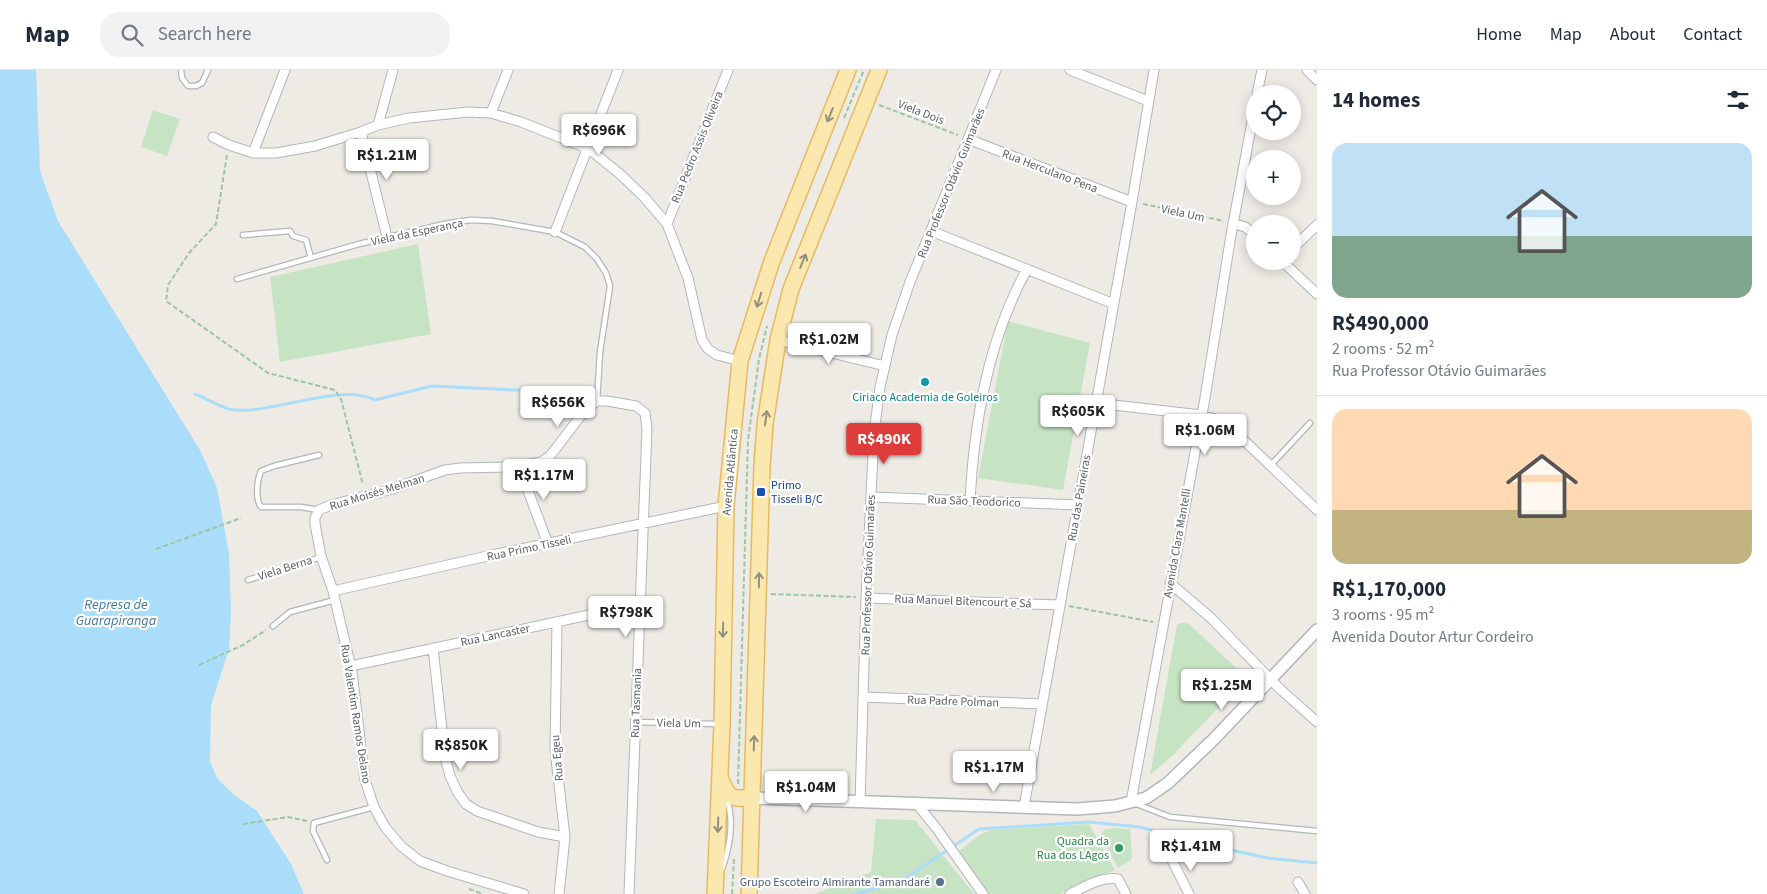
<!DOCTYPE html>
<html lang="en">
<head>
<meta charset="utf-8">
<style>
  :root { --surface:#fff; --page:#f2f2f3; --text:#1f2937; --muted:#747a83; --line:#e0e1e3; --accent:#de3c3b }
  body { margin:0; font-family:"Source Sans 3",sans-serif; background:var(--page); color:var(--text); height:100vh; display:flex; flex-direction:column; font-size:19px; white-space:nowrap }
  * { box-sizing:border-box; margin:0 }
  p { font-size:16px; color:var(--muted) }
  .icon { flex:none; width:28px; height:28px; fill:none; stroke:currentColor; stroke-width:2; stroke-linecap:round; stroke-linejoin:round }
  .map { position:relative; flex:1; overflow:hidden }
  .side { display:flex; flex-direction:column; background:var(--surface); width:450px }
  .side>* { flex:none }
  .buttons { position:absolute; left:1246px; top:15px; display:grid; gap:10px }
  .buttons a { display:grid; place-items:center; width:55px; height:55px; border-radius:50%; background:var(--surface); box-shadow:0 2px 12px #0003; font-size:25px }
  .price { position:absolute; translate:-50% -42px; padding:0 11px; border-radius:5px; background:#fff; color:#222; font-size:16px; line-height:32px; filter:drop-shadow(0 1px 2px #0008) }
  .price::after { content:''; position:absolute; left:50%; top:30px; width:15px; height:11px; margin-left:-8px; background:inherit; clip-path:polygon(0 0,100% 0,50% 100%) }
  .price.selected { background:var(--accent); color:#fff }
  ul { padding:0; list-style:none }
  li { display:grid; align-content:center; gap:10px; height:265px; padding:0 15px }
  li+li { border-top:1px solid var(--line) }
  li span { display:grid; place-items:center; height:155px; border-radius:15px; color:#555 }
  li>.icon { margin-inline-start:auto }
  span .icon { width:90px; height:90px; fill:#fffc; stroke-width:1 }
  li b { font-size:21px }
  h2 { display:flex; justify-content:space-between; align-items:center; height:60px; padding:0 15px; font-size:21px }
  header { display:flex; align-items:center; gap:30px; box-sizing:border-box; height:70px; padding:0 25px; background:var(--surface); border-bottom:1px solid var(--line) }
  header strong { font-size:24px }
  nav { display:flex; gap:28px; margin-inline-start:auto; font-size:18px }
  .search { width:350px; height:45px; background:var(--page); display:flex; align-items:center; gap:12px; box-sizing:border-box; padding:0 18px; border-radius:20px; color:var(--muted); font-size:19px }
  main { display:flex; flex:1; min-height:0 }
  .map>svg:first-child { display:block }
  .green { fill:#c6e4c3 }
  .water { fill:#aaddfa }
  .lines { fill:none; stroke-linecap:round; stroke-linejoin:round }
  .stream { stroke:#aaddfa; stroke-width:3 }
  .service-casing { stroke:#b2b6b9; stroke-width:7 }
  .minor-casing { stroke:#b2b6b9; stroke-width:11 }
  .tertiary-casing { stroke:#b2b6b9; stroke-width:14 }
  .primary-casing { stroke:#e8b964; stroke-width:18 }
  .path { stroke:#9dc5a5; stroke-width:2; stroke-dasharray:5 2.5; stroke-linecap:butt }
  .service { stroke:#fff; stroke-width:4.5 }
  .minor { stroke:#fff; stroke-width:9 }
  .tertiary { stroke:#fff; stroke-width:11 }
  .primary { stroke:#fae8ae; stroke-width:15 }
  .oneway { stroke:#94907e }
  .culture-dot { fill:#0f9aa8; stroke:#fff; stroke-width:2 }
  .transit-dot { fill:#1a4fb4; stroke:#fff; stroke-width:2 }
  .leisure-dot { fill:#2e9e5b; stroke:#fff; stroke-width:2 }
  .service-dot { fill:#5c6f8a; stroke:#fff; stroke-width:2 }
  .labels { text-anchor:middle; stroke-width:4.5; stroke-linejoin:round; paint-order:stroke }
  .street-label { font-size:12px; fill:#5d6164; stroke:#fff }
  .culture-label { font-size:12px; fill:#0d838f; stroke:#fff }
  .transit-label { font-size:12px; fill:#164399; stroke:#fff; text-anchor:start }
  .leisure-label { font-size:12px; fill:#27864d; stroke:#fff; text-anchor:end }
  .service-label { font-size:12px; fill:#4e5e75; stroke:#fff; text-anchor:end }
  .water-label { font-size:14px; font-style:italic; fill:#4479a2; stroke:#fff }
</style>
</head>
<body>
<header>
<strong>Map</strong>
<div class="search"><svg class="icon" aria-label="search" viewBox="0 0 24 24"><circle cx="10" cy="10" r="6"/><path d="M15 15l6 6"/></svg>Search here</div>
<nav><a>Home</a><a>Map</a><a>About</a><a>Contact</a></nav>
</header>
<main>
<div class="map">
<svg width="1317" height="824" viewBox="0 0 1317 824">
  <rect width="100%" height="100%" fill="#eeebe5"/>
  <path class="green" d="M 153,40 L 180,49 L 167,86 L 141,77 Z
    M 418,174 L 431,264 L 280,292 L 270,207 Z
    M 1008,251 L 1090,273 L 1063,420 L 978,408 Z
    M 1180,553 L 1185,553 L 1189,554 L 1247,608 L 1172,686 L 1150,705 L 1177,555 Z
    M 876,749 L 915,750 L 974,824 L 815,824 L 871,802 Z
    M 1089,754 L 1115,800 L 1060,824 L 989,824 L 959,781 L 981,764 L 991,760 Z
    M 1114,758 L 1130,759 L 1132,789 L 1118,798 L 1100,766 L 1105,759 Z"/>
  <path class="water" d="M 0,0 L 36,0 L 40,101 L 58,151 L 200,380 L 217,418 L 229,484 L 231,543 L 229,579 L 211,635 L 210,691 L 217,708 L 233,724 L 257,741 L 291,794 L 304,824 L 0,824 Z"/>
  <g class="lines">
    <path class="stream" d="M 195,324 C 206,328 223,339 234,340 C 274,344 341,312 375,330 L 432,316 L 513,320 C 532,318 553,324 571,330
      M 856,824 L 903,810 L 979,759 L 1089,752 L 1140,757 L 1193,772 L 1268,788 L 1317,793"/>
    <g class="service-casing">
      <path id="service" d="M 181,0 L 182,8 L 188,16 L 196,16 L 202,13 L 208,0
        M 243,165 L 290,161 L 293,166 L 306,170 L 311,188
        M 237,209 L 359,174 L 449,153 L 471,150 L 492,151 L 555,162 L 585,177 L 597,189 L 606,203 L 610,216 L 600,282 L 597,331
        M 1270,396 L 1310,353
        M 318,440 L 301,437 L 261,437 C 255,429 257,410 261,401 L 274,396 L 319,385
        M 248,510 L 321,487
        M 273,556 L 290,542 L 335,530
        M 635,652 L 719,654
        M 1134,733 L 1170,747 L 1317,761
        M 327,790 L 313,761 L 314,753 L 374,737
        M 722,799 C 730,777 734,751 727,729"/>
    </g>
    <g class="minor-casing">
      <path id="minor" d="M 1070,0 L 1148,31
        M 1307,0 L 1317,10
        M 1257,24 L 1262,0
        M 491,43 L 508,0
        M 378,55 L 393,0
        M 361,62 L 387,167
        M 213,67 L 229,75 L 253,83 L 276,83 L 315,76 L 361,62 L 378,55 L 409,48 L 468,42 L 491,43 L 521,52 L 589,79 L 620,104 L 645,128 L 667,154 L 688,208 L 702,270 L 708,279 L 717,285 L 740,291
        M 968,69 L 1132,132
        M 253,83 L 285,0
        M 1233,153 L 1245,157 L 1255,164
        M 667,154 L 728,0
        M 931,161 L 1114,234
        M 555,162 L 618,0
        M 1292,179 L 1317,155
        M 1282,191 L 1317,224
        M 778,270 L 885,296
        M 1096,333 L 1201,345 L 1218,350 L 1233,360 L 1317,440
        M 519,397 L 548,474
        M 871,427 L 1078,435
        M 970,431 C 974,351 988,270 1027,199
        M 1170,513 L 1211,548 L 1280,619 L 1317,652
        M 333,521 L 492,485 L 726,436
        M 866,528 L 1060,535
        M 557,552 L 555,680 L 565,767 L 559,824
        M 433,578 L 445,687 L 450,706 L 458,723 L 466,734 L 477,741 L 538,762 L 565,767
        M 351,596 L 640,534
        M 863,627 L 1042,634
        M 860,732 L 866,528 L 874,363 L 880,317 L 892,265 L 910,212 L 996,0
        M 1131,732 L 1205,328 L 1231,165 L 1255,36
        M 917,734 L 937,759 L 983,824
        M 1024,737 L 1132,132 L 1154,0
        M 1172,790 L 1189,824
        M 1298,812 L 1305,824
        M 524,824 L 447,801 L 420,791 L 401,776 L 385,757 L 374,737 L 365,710 L 352,602 L 333,521 L 321,486 L 315,454 L 315,448 L 319,440 L 331,435 L 392,419 L 445,400 L 460,398 L 517,397 L 541,392 L 550,386 L 586,339 L 597,331 L 607,331 L 636,336 L 645,343 L 647,359 L 629,824
        M 1070,824 C 1085,817 1101,806 1118,809 L 1126,824"/>
    </g>
    <g class="tertiary-casing">
      <path id="tertiary" d="M 753,728 L 1077,739 L 1115,736 L 1146,728 L 1168,713 L 1215,668 L 1317,560"/>
    </g>
    <g class="primary-casing">
      <path id="primary" d="M 721,710 C 730,731 731,728 753,728
        M 715,824 L 722,654 L 726,436 L 740,291 L 772,191 L 848,0
        M 749,824 L 762,396 L 765,354 L 778,270 L 791,219 L 879,0"/>
    </g>
    <path class="path" d="M 879,35 L 958,65
      M 844,48 L 864,0
      M 227,85 L 216,154 L 189,183 L 168,215 L 166,231 L 268,303 L 335,320 L 341,329 L 363,415
      M 1143,134 L 1224,151
      M 156,479 L 241,448
      M 771,524 L 856,527
      M 1069,536 L 1153,552
      M 199,595 L 243,575 L 266,560
      M 738,714 L 748,370 L 759,289 L 767,256
      M 243,754 L 288,747 L 307,751
      M 469,819 L 483,824
      M 732,824 L 734,789"/>
    <use href="#service" class="service"/>
    <use href="#minor" class="minor"/>
    <use href="#tertiary" class="tertiary"/>
    <use href="#primary" class="primary"/>
  </g>
  <defs><path id="oneway-shaft" d="M-6 0H5M1.5-3L5.5 0L1.5 3" fill="none" stroke-width="1.6" stroke-linecap="round" stroke-linejoin="round" transform="scale(1.25)"/></defs>
  <g class="oneway">
    <use href="#oneway-shaft" transform="translate(830 45) rotate(112)"/>
    <use href="#oneway-shaft" transform="translate(803 191) rotate(-68)"/>
    <use href="#oneway-shaft" transform="translate(759 230) rotate(107)"/>
    <use href="#oneway-shaft" transform="translate(766 348) rotate(-82)"/>
    <use href="#oneway-shaft" transform="translate(759 510) rotate(-89)"/>
    <use href="#oneway-shaft" transform="translate(723 560) rotate(91)"/>
    <use href="#oneway-shaft" transform="translate(754 673) rotate(-88)"/>
    <use href="#oneway-shaft" transform="translate(718 755) rotate(92)"/>
  </g>
  <circle class="culture-dot" cx="925" cy="312" r="5"/>
  <rect class="transit-dot" x="756" y="417" width="10" height="10" rx="2.5"/>
  <circle class="leisure-dot" cx="1119" cy="778" r="5"/>
  <circle class="service-dot" cx="940" cy="812" r="5"/>
  <g class="labels">
    <g class="street-label">
      <text transform="translate(921 42) rotate(21)" y="4">Viela Dois</text>
      <text transform="translate(697 77) rotate(-68)" y="4">Rua Pedro Assis Oliveira</text>
      <text transform="translate(1050 101) rotate(21)" y="4">Rua Herculano Pena</text>
      <text transform="translate(951 113) rotate(-68)" y="4">Rua Professor Otávio Guimarães</text>
      <text transform="translate(1183 143) rotate(12)" y="4">Viela Um</text>
      <text transform="translate(417 162) rotate(-12)" y="4">Viela da Esperança</text>
      <text transform="translate(730 402) rotate(-85)" y="4">Avenida Atlântica</text>
      <text transform="translate(377 422) rotate(-17)" y="4">Rua Moisés Melman</text>
      <text transform="translate(1079 428) rotate(-80)" y="4">Rua das Paineiras</text>
      <text transform="translate(974 431) rotate(2)" y="4">Rua São Teodorico</text>
      <text transform="translate(1177 473) rotate(-80)" y="4">Avenida Clara Mantelli</text>
      <text transform="translate(529 478) rotate(-12)" y="4">Rua Primo Tisseli</text>
      <text transform="translate(285 498) rotate(-18)" y="4">Viela Berna</text>
      <text transform="translate(868 505) rotate(-88)" y="4">Rua Professor Otávio Guimarães</text>
      <text transform="translate(963 531) rotate(2)" y="4">Rua Manuel Bitencourt e Sá</text>
      <text transform="translate(495 565) rotate(-12)" y="4">Rua Lancaster</text>
      <text transform="translate(953 631) rotate(2)" y="4">Rua Padre Polman</text>
      <text transform="translate(636 633) rotate(-88)" y="4">Rua Tasmania</text>
      <text transform="translate(356 644) rotate(81)" y="4">Rua Valentim Ramos Delano</text>
      <text transform="translate(679 653) rotate(1)" y="4">Viela Um</text>
      <text transform="translate(557 688) rotate(-95)" y="4">Rua Egeu</text>
    </g>
    <g class="culture-label">
      <text x="925" y="331">Ciriaco Academia de Goleiros</text>
    </g>
    <g class="transit-label">
      <text x="771" y="419">Primo<tspan x="771" dy="14">Tisseli B/C</tspan></text>
    </g>
    <g class="leisure-label">
      <text x="1109" y="775">Quadra da<tspan x="1109" dy="14">Rua dos LAgos</tspan></text>
    </g>
    <g class="service-label">
      <text x="930" y="816">Grupo Escoteiro Almirante Tamandaré</text>
    </g>
    <g class="water-label">
      <text x="116" y="539">Represa de<tspan x="116" dy="16">Guarapiranga</tspan></text>
    </g>
  </g>
</svg>
<div class="buttons">
<a><svg class="icon" aria-label="locate" viewBox="0 0 24 24"><circle cx="12" cy="12" r="6"/><path d="M12 2v4M12 18v4M2 12h4M18 12h4"/></svg></a>
<a>+</a>
<a>−</a>
</div>
<b class="price" style="left:599px;top:86px">R$696K</b>
<b class="price" style="left:387px;top:111px">R$1.21M</b>
<b class="price" style="left:829px;top:295px">R$1.02M</b>
<b class="price" style="left:558px;top:358px">R$656K</b>
<b class="price" style="left:1078px;top:367px">R$605K</b>
<b class="price" style="left:1205px;top:386px">R$1.06M</b>
<b class="price selected" style="left:884px;top:395px">R$490K</b>
<b class="price" style="left:544px;top:431px">R$1.17M</b>
<b class="price" style="left:626px;top:568px">R$798K</b>
<b class="price" style="left:1222px;top:641px">R$1.25M</b>
<b class="price" style="left:461px;top:701px">R$850K</b>
<b class="price" style="left:994px;top:723px">R$1.17M</b>
<b class="price" style="left:806px;top:743px">R$1.04M</b>
<b class="price" style="left:1191px;top:802px">R$1.41M</b>
</div>
<section class="side">
<h2>14 homes<svg class="icon" aria-label="filters" viewBox="0 0 24 24"><path d="M4 7h16M4 17h16"/><circle cx="9" cy="7" r="2"/><circle cx="15" cy="17" r="2"/></svg></h2>
<ul>
<li><span style="background:linear-gradient(#bfe0f5 60%,#7fa58c 0)"><svg class="icon" aria-label="home" viewBox="0 0 24 24"><path d="M3 11l9-7 9 7M6 9v11h12V9"/></svg></span><div><b>R$490,000</b><p>2 rooms · 52 m²</p><p>Rua Professor Otávio Guimarães</p></div></li>
<li><span style="background:linear-gradient(#ffd9b3 65%,#c2b280 0)"><svg class="icon" aria-label="home" viewBox="0 0 24 24"><path d="M3 11l9-7 9 7M6 9v11h12V9"/></svg></span><div><b>R$1,170,000</b><p>3 rooms · 95 m²</p><p>Avenida Doutor Artur Cordeiro</p></div></li>
</ul>
</section>
</main>
</body>
</html>
